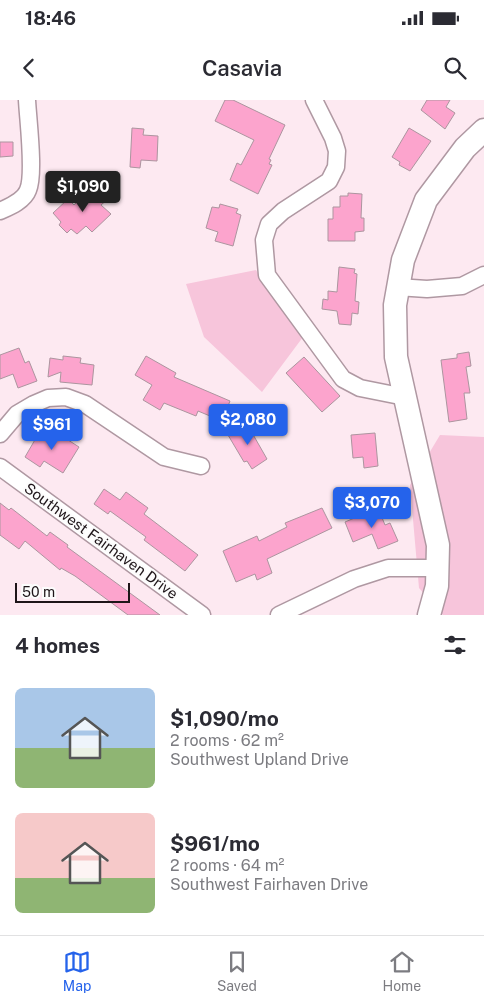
<!DOCTYPE html>
<html lang="en">
<head>
<meta charset="utf-8">
<style>
  :root { --surface:#fff; --page:#f7f7f7; --text:#2b2b33; --muted:#7c7c81; --line:#e1e1e2; --accent:#2563eb }
  body { margin:0; font-family:"Public Sans",sans-serif; background:var(--page); color:var(--text); height:100vh; display:flex; flex-direction:column; font-size:19px; white-space:nowrap }
  * { box-sizing:border-box; margin:0 }
  p { font-size:16px; color:var(--muted) }
  .icon { flex:none; width:28px; height:28px; fill:none; stroke:currentColor; stroke-width:2; stroke-linecap:round; stroke-linejoin:round }
  .map { position:relative; height:515px; overflow:hidden }
  .drawer { display:flex; flex-direction:column; background:var(--surface); flex:1 }
  .drawer>* { flex:none }
  .scale { position:absolute; left:15px; bottom:12px; width:115px; box-sizing:border-box; padding-left:5px; border:2px solid #1e1519; border-top:0; font-size:14px; line-height:18px; white-space:nowrap; color:#1e1519; -webkit-text-stroke:4px #fcfcfc; paint-order:stroke }
  .price { position:absolute; translate:-50% -42px; padding:0 11px; border-radius:5px; background:var(--accent); color:#fff; font-size:16px; line-height:32px; filter:drop-shadow(0 1px 2px #0008) }
  .price::after { content:''; position:absolute; left:50%; top:30px; width:15px; height:11px; margin-left:-8px; background:inherit; clip-path:polygon(0 0,100% 0,50% 100%) }
  .price.active { background:#222; color:#fff }
  ul { padding:0; list-style:none }
  li { display:flex; align-items:center; gap:15px; height:125px; padding:0 15px }
  li span { display:grid; place-items:center; flex:none; width:140px; height:100px; border-radius:8px; color:#555 }
  li>.icon { margin-inline-start:auto }
  span .icon { width:60px; height:60px; fill:#fffc; stroke-width:1 }
  li b { font-size:21px }
  h2 { display:flex; justify-content:space-between; align-items:center; height:60px; padding:0 15px; font-size:21px }
  .status { display:flex; justify-content:space-between; align-items:center; height:35px; padding:0 25px; background:var(--surface); direction:ltr }
  .status svg { height:14px; fill:currentColor }
  header { display:flex; justify-content:space-between; align-items:center; height:65px; padding:0 15px; background:var(--surface); font-size:22px; font-weight:600 }
  .tab-bar { display:flex; justify-content:space-around; align-items:center; height:70px; border-top:1px solid var(--line); background:var(--surface); font-size:14px; color:var(--muted) }
  .tab-bar a { display:grid; justify-items:center; gap:2px }
  .tab-bar .active { color:var(--accent) }
  .map>svg:first-child { display:block }
  .green { fill:#f7c5db }
  .building { fill:#fca4cd; stroke:#ac959f }
  .lines { fill:none; stroke-linecap:round; stroke-linejoin:round }
  .minor-casing { stroke:#af98a2; stroke-width:19 }
  .secondary-casing { stroke:#af98a2; stroke-width:25 }
  .minor { stroke:#fff; stroke-width:16 }
  .secondary { stroke:#fff; stroke-width:22 }
  .labels { text-anchor:middle; stroke-width:4; stroke-linejoin:round; paint-order:stroke }
  .street-label { font-size:15px; fill:#1e1519; stroke:#fcfcfc }
</style>
</head>
<body>
<div class="status"><b>18:46</b><svg viewBox="0 0 49 12"><path d="M0 12V9h3v3zM5 12V6h3v6zM10 12V3h3v9zM15 12V0h3v12zM26 1h20v11H26zM47 4h2v5h-2z"/></svg></div>
<header><svg class="icon" aria-label="back" viewBox="0 0 24 24"><path d="M15 5l-7 7 7 7"/></svg>Casavia<svg class="icon" aria-label="search" viewBox="0 0 24 24"><circle cx="10" cy="10" r="6"/><path d="M15 15l6 6"/></svg></header>
<div class="map">
<svg width="484" height="515" viewBox="0 0 484 515">
  <rect width="100%" height="100%" fill="#fde9f1"/>
  <path class="green" d="M 256,170 L 268,191 L 303,237 L 262,292 L 204,237 L 186,184 Z
    M 440,335 L 484,337 L 484,515 L 443,515 L 419,488 L 410,385 Z"/>
  <path class="building" d="M 225,0 L 233,0 L 285,25 L 269,59 L 271,60 L 269,64 L 272,65 L 258,94 L 230,80 L 237,63 L 241,65 L 254,40 L 215,21 Z
    M 427,0 L 450,0 L 446,7 L 455,13 L 445,29 L 421,10 Z
    M 132,28 L 144,29 L 143,35 L 158,36 L 157,61 L 141,60 L 140,68 L 130,67 Z
    M 409,28 L 431,41 L 410,71 L 399,65 L 400,62 L 392,57 Z
    M 0,42 L 13,42 L 13,56 L 0,57 Z
    M 98,88 L 108,99 L 101,105 L 111,114 L 92,132 L 86,126 L 77,134 L 71,129 L 67,133 L 59,125 L 61,122 L 53,113 L 68,99 L 74,105 L 85,94 L 88,98 Z
    M 348,93 L 362,94 L 361,118 L 364,118 L 364,131 L 355,132 L 355,141 L 328,141 L 328,119 L 333,119 L 333,107 L 340,107 L 340,96 L 348,96 Z
    M 220,104 L 238,109 L 236,113 L 241,115 L 233,146 L 215,141 L 218,132 L 206,128 L 212,107 L 219,108 Z
    M 339,167 L 355,169 L 354,173 L 357,174 L 355,201 L 359,202 L 358,214 L 352,213 L 351,225 L 339,224 L 337,211 L 322,209 L 323,199 L 328,200 L 328,191 L 337,192 Z
    M 19,248 L 25,263 L 29,261 L 37,281 L 18,288 L 13,274 L 0,279 L 0,255 Z
    M 469,252 L 471,266 L 466,267 L 470,293 L 464,293 L 467,319 L 449,322 L 441,260 L 457,258 L 457,254 Z
    M 63,256 L 81,258 L 80,263 L 94,265 L 92,285 L 60,282 L 61,272 L 48,277 L 50,258 L 63,260 Z
    M 146,256 L 176,273 L 174,277 L 230,301 L 222,321 L 198,311 L 196,316 L 164,303 L 160,310 L 143,300 L 152,285 L 135,275 Z
    M 304,257 L 340,296 L 322,312 L 286,273 Z
    M 247,324 L 267,359 L 252,369 L 247,361 L 244,362 L 228,335 Z
    M 48,327 L 79,347 L 63,373 L 44,361 L 40,367 L 25,357 L 36,338 L 40,341 Z
    M 375,333 L 378,366 L 364,368 L 363,357 L 353,358 L 351,335 Z
    M 104,389 L 120,400 L 126,392 L 148,408 L 144,414 L 198,455 L 185,471 L 144,440 L 146,437 L 110,411 L 108,414 L 94,404 Z
    M 0,403 L 9,410 L 11,408 L 47,436 L 50,432 L 68,445 L 67,447 L 160,515 L 128,515 L 75,476 L 61,468 L 60,470 L 25,441 L 19,449 L 0,435 Z
    M 322,408 L 332,428 L 267,459 L 272,473 L 257,480 L 255,474 L 236,482 L 223,451 L 257,436 L 259,441 L 287,427 L 285,423 Z
    M 378,408 L 385,425 L 390,423 L 398,441 L 378,449 L 372,434 L 353,442 L 345,422 Z"/>
  <g class="lines">
    <g class="minor-casing">
      <path id="minor" d="M 314,0 L 333,38 L 337,51 L 336,67 L 329,81 L 283,111 L 269,124 L 264,140 L 267,175 L 343,279 L 360,288 L 405,297
        M 0,111 C 9,107 24,101 28,90 C 35,74 28,20 27,0
        M 397,187 L 427,189 L 462,186 L 484,175
        M 0,334 L 17,314 L 34,304 L 48,298 L 66,297 L 85,304 L 164,357 L 201,366
        M 0,367 L 202,515
        M 279,515 L 354,479 L 388,468 L 438,468"/>
    </g>
    <g class="secondary-casing">
      <path id="secondary" d="M 429,515 L 437,486 L 438,445 L 396,257 L 395,205 L 403,160 L 426,100 L 465,48 L 484,30"/>
    </g>
    <use href="#minor" class="minor"/>
    <use href="#secondary" class="secondary"/>
  </g>
  <g class="labels">
    <g class="street-label">
      <text transform="translate(101 441) rotate(36)" y="5">Southwest Fairhaven Drive</text>
    </g>
  </g>
</svg>
<div class="scale">50 m</div>
<b class="price active" style="left:83px;top:113px">$1,090</b>
<b class="price" style="left:248px;top:346px">$2,080</b>
<b class="price" style="left:52px;top:351px">$961</b>
<b class="price" style="left:372px;top:429px">$3,070</b>
</div>
<section class="drawer">
<h2>4 homes<svg class="icon" aria-label="filters" viewBox="0 0 24 24"><path d="M4 7h16M4 17h16"/><circle cx="9" cy="7" r="2"/><circle cx="15" cy="17" r="2"/></svg></h2>
<ul>
<li><span style="background:linear-gradient(#a9c7e8 60%,#8fb573 0)"><svg class="icon" aria-label="home" viewBox="0 0 24 24"><path d="M3 11l9-7 9 7M6 9v11h12V9"/></svg></span><div><b>$1,090/mo</b><p>2 rooms · 62 m²</p><p>Southwest Upland Drive</p></div></li>
<li><span style="background:linear-gradient(#f6c9c9 65%,#8fb573 0)"><svg class="icon" aria-label="home" viewBox="0 0 24 24"><path d="M3 11l9-7 9 7M6 9v11h12V9"/></svg></span><div><b>$961/mo</b><p>2 rooms · 64 m²</p><p>Southwest Fairhaven Drive</p></div></li>
</ul>
</section>
<nav class="tab-bar">
<a class="active"><svg class="icon" aria-label="map" viewBox="0 0 24 24"><path d="M3 6l6-2 6 2 6-2v14l-6 2-6-2-6 2zM9 4v14M15 6v14"/></svg>Map</a>
<a><svg class="icon" aria-label="saved" viewBox="0 0 24 24"><path d="M7 4h10v16l-5-4-5 4z"/></svg>Saved</a>
<a><svg class="icon" aria-label="home" viewBox="0 0 24 24"><path d="M3 11l9-7 9 7M6 9v11h12V9"/></svg>Home</a>
</nav>
</body>
</html>
